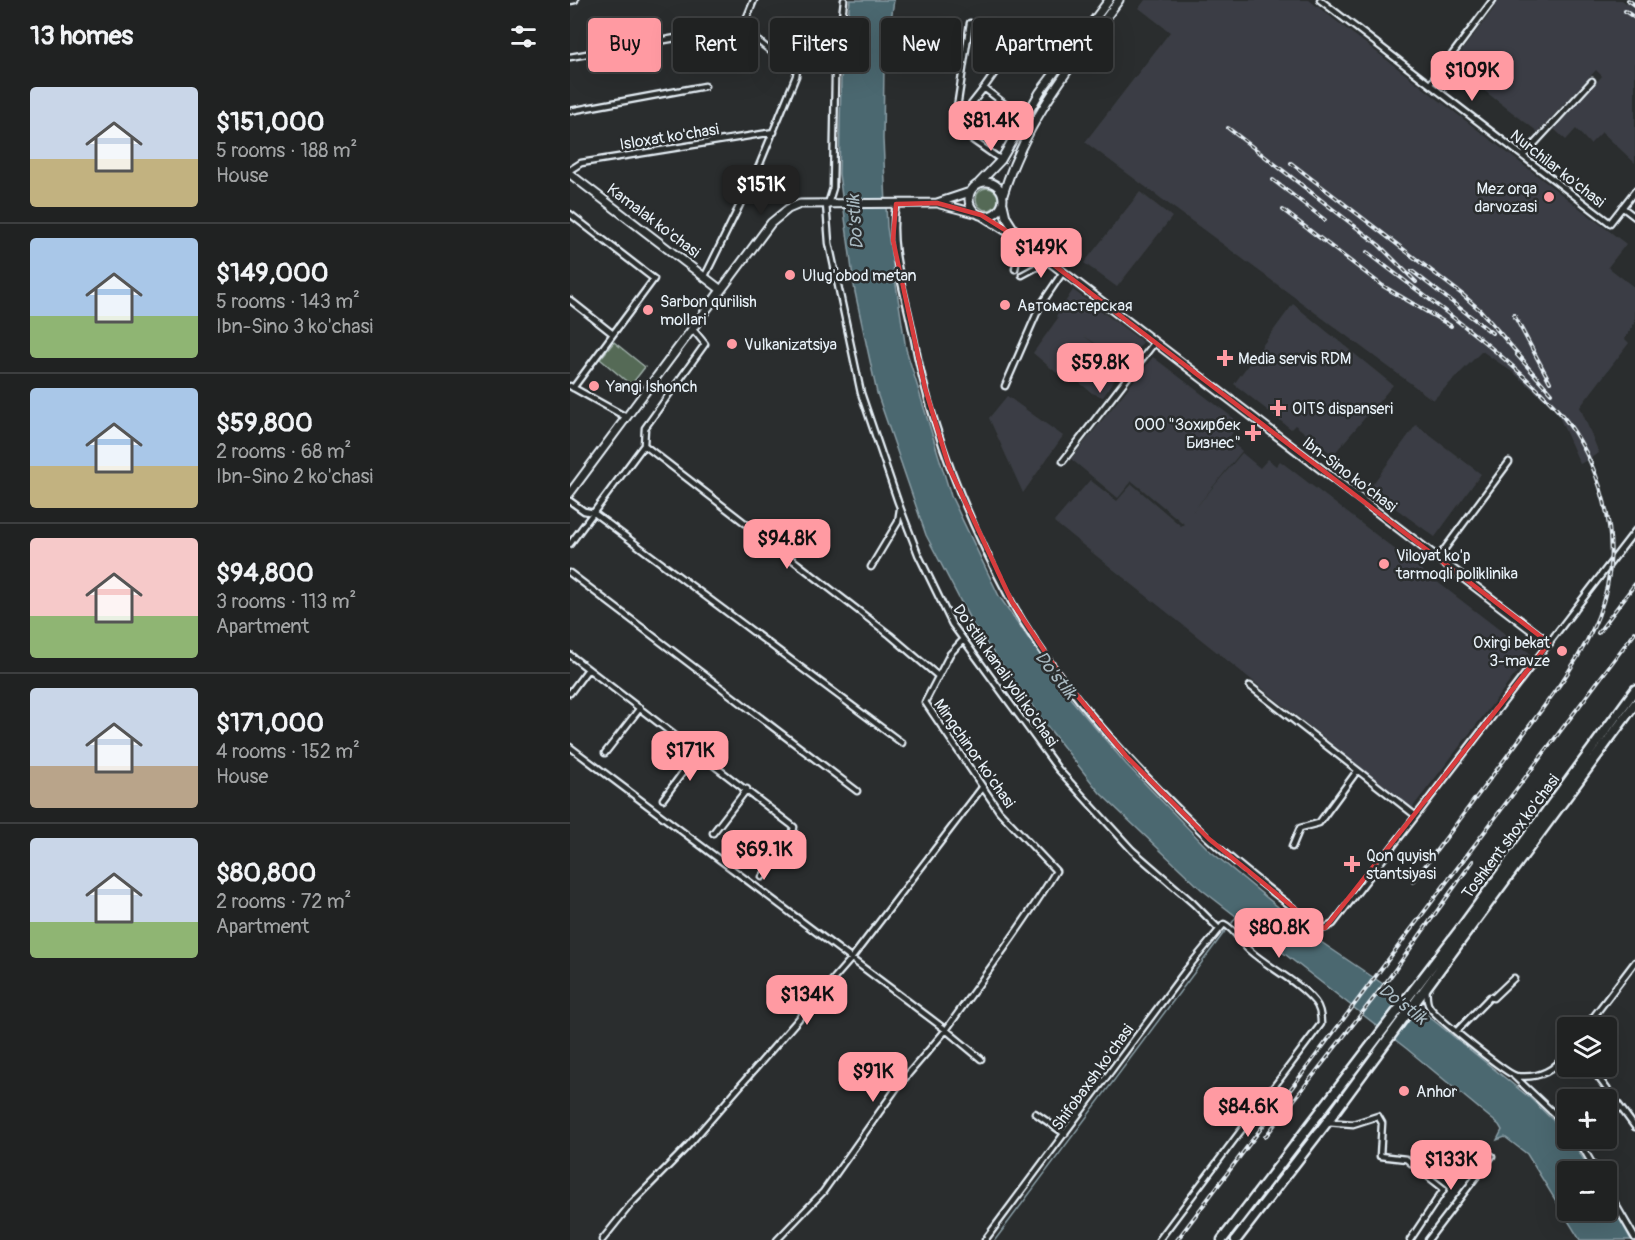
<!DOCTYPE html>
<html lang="en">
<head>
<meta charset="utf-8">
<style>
  :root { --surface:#202222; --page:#282a2a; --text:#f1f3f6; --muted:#a2a4a5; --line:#3d3f40; --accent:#ff9aa2 }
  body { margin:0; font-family:Pangolin,sans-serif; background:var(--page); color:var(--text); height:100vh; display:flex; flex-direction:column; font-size:22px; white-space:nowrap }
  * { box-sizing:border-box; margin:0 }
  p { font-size:20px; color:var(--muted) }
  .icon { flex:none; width:33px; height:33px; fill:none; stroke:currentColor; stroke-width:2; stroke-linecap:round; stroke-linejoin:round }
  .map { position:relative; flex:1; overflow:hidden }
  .side { display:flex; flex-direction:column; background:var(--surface); width:570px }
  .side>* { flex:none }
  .top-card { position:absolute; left:18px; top:18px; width:570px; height:54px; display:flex; gap:12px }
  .tools { position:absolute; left:987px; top:1017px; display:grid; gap:12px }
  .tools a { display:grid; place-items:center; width:60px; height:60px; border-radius:6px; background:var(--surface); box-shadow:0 6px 24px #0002,0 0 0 2px var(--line); font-size:30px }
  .price { position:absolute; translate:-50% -51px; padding:0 14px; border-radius:12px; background:var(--accent); color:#111; font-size:20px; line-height:39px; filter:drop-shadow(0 2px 3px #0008) }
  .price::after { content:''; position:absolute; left:50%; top:36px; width:18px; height:14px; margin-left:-9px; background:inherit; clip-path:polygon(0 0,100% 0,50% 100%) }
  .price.selected { background:#222; color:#fff }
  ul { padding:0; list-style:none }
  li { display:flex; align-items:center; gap:18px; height:150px; padding:0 30px }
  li+li { border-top:2px solid var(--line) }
  li span { display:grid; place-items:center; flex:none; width:168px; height:120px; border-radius:6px; color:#555 }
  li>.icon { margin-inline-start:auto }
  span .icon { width:72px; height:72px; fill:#fffc; stroke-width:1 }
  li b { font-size:26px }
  h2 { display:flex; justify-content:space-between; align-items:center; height:72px; padding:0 30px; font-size:26px }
  .chip { padding:0 21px; border-radius:6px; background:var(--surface); box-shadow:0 6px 24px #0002,0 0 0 2px var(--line); font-size:21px; line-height:54px }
  .chip.selected { background:var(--accent); color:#111 }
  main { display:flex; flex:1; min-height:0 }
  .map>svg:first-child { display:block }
  .built { fill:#3b3e44 }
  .green { fill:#556b57; stroke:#9eaea8; stroke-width:1.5 }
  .water { fill:#4b6770; stroke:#8a9ea6; stroke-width:1.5 }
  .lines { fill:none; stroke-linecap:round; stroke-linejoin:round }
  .stream { stroke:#8a9ea6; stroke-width:1.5 }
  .street-casing { stroke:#e8f1f8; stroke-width:9 }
  .secondary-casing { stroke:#e8f1f8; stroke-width:11 }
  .highway-casing { stroke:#e8f1f8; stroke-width:13 }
  .street { stroke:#2a2d2e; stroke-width:4.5 }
  .secondary { stroke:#2a2d2e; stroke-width:7 }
  .highway { stroke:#2a2d2e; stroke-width:8 }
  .rail-casing { stroke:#e8f1f8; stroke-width:4 }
  .rail { stroke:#2a2d2e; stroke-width:1.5; stroke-dasharray:4.5; stroke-linecap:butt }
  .marked { fill:none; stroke:#d83c3d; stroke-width:4.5; stroke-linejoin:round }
  .poi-dot { fill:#ff9aa2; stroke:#2a2d2e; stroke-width:2 }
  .labels { text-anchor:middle; stroke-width:5; stroke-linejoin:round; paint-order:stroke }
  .street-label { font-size:16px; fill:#e8f1f8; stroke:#2a2d2e }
  .poi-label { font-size:16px; fill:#e8f1f8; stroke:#2a2d2e; text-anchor:start }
  .water-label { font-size:18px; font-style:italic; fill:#a9bac2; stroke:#2a2d2e }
</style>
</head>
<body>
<main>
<section class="side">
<h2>13 homes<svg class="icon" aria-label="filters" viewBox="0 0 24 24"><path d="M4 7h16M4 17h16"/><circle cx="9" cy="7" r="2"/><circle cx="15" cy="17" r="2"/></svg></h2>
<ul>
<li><span style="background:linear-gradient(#c9d6e8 60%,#c2b280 0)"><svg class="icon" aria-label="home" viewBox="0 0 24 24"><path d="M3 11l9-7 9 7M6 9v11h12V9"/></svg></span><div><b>$151,000</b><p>5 rooms · 188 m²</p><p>House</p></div></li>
<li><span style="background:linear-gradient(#a9c7e8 65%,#8fb573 0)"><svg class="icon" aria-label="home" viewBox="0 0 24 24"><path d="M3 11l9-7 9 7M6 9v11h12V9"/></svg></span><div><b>$149,000</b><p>5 rooms · 143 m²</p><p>Ibn-Sino 3 ko'chasi</p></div></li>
<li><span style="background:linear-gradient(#a9c7e8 65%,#c2b280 0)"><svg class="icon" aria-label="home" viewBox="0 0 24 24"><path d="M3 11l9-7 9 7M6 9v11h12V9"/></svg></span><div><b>$59,800</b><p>2 rooms · 68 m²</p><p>Ibn-Sino 2 ko'chasi</p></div></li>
<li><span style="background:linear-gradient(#f6c9c9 65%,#8fb573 0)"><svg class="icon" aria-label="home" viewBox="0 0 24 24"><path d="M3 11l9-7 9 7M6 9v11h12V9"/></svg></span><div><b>$94,800</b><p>3 rooms · 113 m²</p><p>Apartment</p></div></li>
<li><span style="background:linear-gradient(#c9d6e8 65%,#b9a48a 0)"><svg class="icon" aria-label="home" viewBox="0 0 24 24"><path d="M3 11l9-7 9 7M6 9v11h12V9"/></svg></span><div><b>$171,000</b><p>4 rooms · 152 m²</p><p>House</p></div></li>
<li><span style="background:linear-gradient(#c9d6e8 70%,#8fb573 0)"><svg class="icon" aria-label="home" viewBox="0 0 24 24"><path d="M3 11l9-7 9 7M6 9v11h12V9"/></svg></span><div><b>$80,800</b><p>2 rooms · 72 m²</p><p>Apartment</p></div></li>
</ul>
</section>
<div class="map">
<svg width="1065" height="1240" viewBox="0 0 1065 1240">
  <rect width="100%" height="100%" fill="#2a2d2e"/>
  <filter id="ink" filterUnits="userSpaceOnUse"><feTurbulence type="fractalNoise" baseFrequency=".0167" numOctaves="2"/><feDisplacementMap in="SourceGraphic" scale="12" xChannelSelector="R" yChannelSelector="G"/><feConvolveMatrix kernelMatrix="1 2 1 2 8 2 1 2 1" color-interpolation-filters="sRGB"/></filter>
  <g filter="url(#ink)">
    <path class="built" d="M 575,0 L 739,0 L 1056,244 L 1038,267 L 1065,288 L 1065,322 L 1055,339 L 1059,343 L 1010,407 L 1029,453 L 1010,464 L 986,410 L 945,374 L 912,351 L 863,400 L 515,142 L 600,32 L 569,8 Z
      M 916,0 L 1052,0 L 1065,9 L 1065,163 L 1032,132 L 1020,144 L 1006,129 L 996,140 L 984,129 L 1032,76 L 1026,70 L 968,132 L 881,65 L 925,7 Z
      M 570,192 L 602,217 L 547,287 L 514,263 Z
      M 503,290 L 573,342 L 556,364 L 514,336 L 554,366 L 533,397 L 522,393 L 500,375 L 495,380 L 463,353 L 488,318 L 486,316 Z
      M 723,304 L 823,385 L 763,455 L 725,425 L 721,429 L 664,384 Z
      M 583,357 L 670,423 L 658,439 L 672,451 L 623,511 L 672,453 L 690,468 L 698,459 L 706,466 L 710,461 L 961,654 L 842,808 L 484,522 L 520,480 L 547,501 L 562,484 L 611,526 L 614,524 L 562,481 L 548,498 L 501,459 Z
      M 437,396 L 493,436 L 453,493 L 419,418 Z
      M 846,425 L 911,474 L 865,537 L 799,489 Z"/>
    <path class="green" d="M406 199a11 11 0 1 1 22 0a11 11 0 1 1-22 0Z
      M 44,342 L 75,367 L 61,385 L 30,359 Z"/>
    <path class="water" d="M 280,0 L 324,0 L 314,66 L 313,139 L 317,227 L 336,349 L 381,496 L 429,596 L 500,698 L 556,764 L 639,850 L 748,940 L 847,1007 L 960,1098 L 997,1134 L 998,1138 L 1001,1139 L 1021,1171 L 998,1172 L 998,1210 L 1036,1210 L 1037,1196 L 1061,1240 L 1010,1240 L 957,1154 L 935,1137 L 927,1140 L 932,1130 L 929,1125 L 837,1049 L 631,889 L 530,793 L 477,726 L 403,625 L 356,535 L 307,393 L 285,292 L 269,174 L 271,78 Z"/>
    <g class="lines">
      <path class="stream" d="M 662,923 L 666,917
        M 425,1240 L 656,930"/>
      <g class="street-casing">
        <path id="street" d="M 750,0 L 1040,223 L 1065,191
          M 0,1 L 5,0
          M 0,57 L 156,29 L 160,25 L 175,22
          M 860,84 L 923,0
          M 414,88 L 441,50
          M 0,111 L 135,86
          M 385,125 L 414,88 L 454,119
          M 384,127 L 400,23
          M 384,127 L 431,160
          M 953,156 L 1022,81
          M 0,170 L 11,163 L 204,132
          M 256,204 L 259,243 L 291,393 L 328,502 L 348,554 L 382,624 L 488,769 L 562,850 L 623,903 L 648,928
          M 258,204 L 263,188 L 265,76 L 274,0
          M 326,204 C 318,247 335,292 343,334 C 360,427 396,517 441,601 C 487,685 568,771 637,837 C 671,869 710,897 746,926 L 755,928 L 763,924 L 1065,531
          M 1052,207 L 1065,217
          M 0,214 L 84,279 L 3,388
          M 445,269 L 451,240
          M 452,275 L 478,261
          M 135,276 L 189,166 L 226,76 L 228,64 L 222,58 L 207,56 L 178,33 L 175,22 L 184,0
          M 0,300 L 43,334
          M 0,386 L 56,417
          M 435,386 L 470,306 L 493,272
          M 74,445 L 320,635 L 368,676
          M 493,461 L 585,342
          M 0,501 L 14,511 L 24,513 L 332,743
          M 0,544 L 74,445 L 75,428 L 135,344 L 121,327
          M 868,558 L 939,462
          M 301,567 L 328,522 L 330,509
          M 0,573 L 287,791
          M 0,655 L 224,827 L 222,838 L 192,877
          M 680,686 L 846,816
          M 0,693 L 18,669
          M 0,747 L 376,1030 C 413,977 453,926 486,871 L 429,811 L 355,702 L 380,654 L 393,640
          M 35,753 L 70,708
          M 93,799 L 128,752
          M 143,833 L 177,789
          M 722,847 L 730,828 L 749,823 L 787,771
          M 856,988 C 857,994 856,1002 859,1006 C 864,1016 937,1074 946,1076 C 970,1079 985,1070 998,1052
          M 1015,1028 L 1065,962
          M 886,1032 L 920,997 L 923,998 L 944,978
          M 1020,1066 L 1065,1127
          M 944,1076 L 998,1127
          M 465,1113 L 495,1134
          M 757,1122 L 783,1124 L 808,1116 L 812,1123 L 810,1156 L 836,1159 L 874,1189 L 840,1240
          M 1007,1138 L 1027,1172
          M 1036,1188 L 1065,1238
          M 32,1240 L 61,1204 L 116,1148 L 281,959 L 411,789
          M 207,1240 L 253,1192 L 328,1086 L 376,1030 L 411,1059
          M 415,1240 L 616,970 L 654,924 C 665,929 670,942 679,950 C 699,968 728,981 745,1002 C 750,1008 751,1016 751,1024 L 589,1240
          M 858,1240 L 922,1156"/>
      </g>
      <g class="secondary-casing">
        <path id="secondary" d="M 0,174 L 150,289
          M399 199a17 17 0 1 1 34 0a17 17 0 1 1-34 0Z
          M 409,183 L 431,160 L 470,92 L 539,0
          M 433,195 C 455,121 504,62 549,0
          M 370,204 L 405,213
          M 433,204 L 436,217 L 448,236
          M 411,215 L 451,240 L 979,643
          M 0,493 L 201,223 L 218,209 L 230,204 L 367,203 L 400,192"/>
      </g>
      <g class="highway-casing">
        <path id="highway" d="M 652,1240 L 891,928 L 1065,690
          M 666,1240 L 757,1122 L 1065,704"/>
      </g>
      <use href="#street" class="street"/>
      <use href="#secondary" class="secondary"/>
      <use href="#highway" class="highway"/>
      <g class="rail-casing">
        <path id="rail" d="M 1058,0 L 1065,5
          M 1055,11 L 1065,18
          M 658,128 L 809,245 L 846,282
          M 721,163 L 893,295 L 911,311 L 954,361
          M 703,180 L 755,220
          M 713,210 L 813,286 L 881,326
          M 797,252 C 860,301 928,347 983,405 C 1005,428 1020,457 1030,487 C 1065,597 1008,660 946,744 C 912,790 877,836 843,882
          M 842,271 L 922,333
          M 944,315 L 980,382
          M 947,355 L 981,393
          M 1028,633 L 1065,584
          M 695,1137 L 817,981 L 903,861
          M 607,1240 L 1065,632"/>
      </g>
      <use href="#rail" class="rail"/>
    </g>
  </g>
  <path class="marked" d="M 367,203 L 411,215 L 451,240 L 979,643 L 755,928 L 746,926 L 639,839 L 556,756 L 489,673 L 442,602 L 379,467 L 355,388 L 323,240 L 326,204 Z"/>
  <g class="poi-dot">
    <circle cx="979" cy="197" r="6"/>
    <circle cx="220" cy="275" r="6"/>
    <circle cx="435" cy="305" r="6"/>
    <circle cx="78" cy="310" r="6"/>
    <circle cx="162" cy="344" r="6"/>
    <path d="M652 349h6v6h6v6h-6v6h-6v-6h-6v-6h6z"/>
    <circle cx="24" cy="386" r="6"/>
    <path d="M705 399h6v6h6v6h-6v6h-6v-6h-6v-6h6z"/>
    <path d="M680 424h6v6h6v6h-6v6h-6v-6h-6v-6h6z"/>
    <circle cx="814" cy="564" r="6"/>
    <circle cx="992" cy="651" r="6"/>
    <path d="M779 855h6v6h6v6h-6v6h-6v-6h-6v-6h6z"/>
    <circle cx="834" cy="1091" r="6"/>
  </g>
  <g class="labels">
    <g class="street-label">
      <text transform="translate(99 136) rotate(-9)" y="6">Isloxat ko'chasi</text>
      <text transform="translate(988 168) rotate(38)" y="6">Nurchilar ko'chasi</text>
      <text transform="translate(84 220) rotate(37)" y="6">Kamalak ko'chasi</text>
      <text transform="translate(780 474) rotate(37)" y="6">Ibn-Sino ko'chasi</text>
      <text transform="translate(436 675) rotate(55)" y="6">Do'stlik kanali yoli ko'chasi</text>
      <text transform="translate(405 753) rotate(55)" y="6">Mingchinor ko'chasi</text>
      <text transform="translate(940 836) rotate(-53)" y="6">Toshkent shox ko'chasi</text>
      <text transform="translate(522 1077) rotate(-54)" y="6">Shifobaxsh ko'chasi</text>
    </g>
    <g class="poi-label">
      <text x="967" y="194" text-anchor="end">Mez orqa<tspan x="967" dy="18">darvozasi</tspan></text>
      <text x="232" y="281">Ulug'obod metan</text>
      <text x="90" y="307">Sarbon qurilish<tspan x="90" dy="18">mollari</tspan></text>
      <text x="447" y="311">Автомастерская</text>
      <text x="174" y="350">Vulkanizatsiya</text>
      <text x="668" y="364">Media servis RDM</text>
      <text x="36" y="392">Yangi Ishonch</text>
      <text x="722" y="414">OITS dispanseri</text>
      <text x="671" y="430" text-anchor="end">ООО "Зохирбек<tspan x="671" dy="18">Бизнес"</tspan></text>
      <text x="826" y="561">Viloyat ko'p<tspan x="826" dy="18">tarmoqli poliklinika</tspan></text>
      <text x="980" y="648" text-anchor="end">Oxirgi bekat<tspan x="980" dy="18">3-mavze</tspan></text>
      <text x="796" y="861">Qon quyish<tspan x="796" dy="18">stantsiyasi</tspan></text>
      <text x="846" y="1097">Anhor</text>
    </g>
    <g class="water-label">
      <text transform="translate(285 222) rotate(-94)" y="6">Do'stlik</text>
      <text transform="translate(486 675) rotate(52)" y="6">Do'stlik</text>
      <text transform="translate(833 1004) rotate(37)" y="6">Do'stlik</text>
    </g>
  </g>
</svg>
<div class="tools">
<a><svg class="icon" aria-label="layers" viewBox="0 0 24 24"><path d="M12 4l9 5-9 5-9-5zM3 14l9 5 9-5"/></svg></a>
<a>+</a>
<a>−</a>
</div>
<b class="price" style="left:902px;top:102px">$109K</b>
<b class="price" style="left:421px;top:152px">$81.4K</b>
<b class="price selected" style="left:191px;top:216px">$151K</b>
<b class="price" style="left:471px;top:279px">$149K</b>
<b class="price" style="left:530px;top:394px">$59.8K</b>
<b class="price" style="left:217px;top:570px">$94.8K</b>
<b class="price" style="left:120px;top:782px">$171K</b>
<b class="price" style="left:194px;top:881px">$69.1K</b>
<b class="price" style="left:709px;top:959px">$80.8K</b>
<b class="price" style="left:237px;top:1026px">$134K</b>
<b class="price" style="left:303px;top:1103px">$91K</b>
<b class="price" style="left:678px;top:1138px">$84.6K</b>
<b class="price" style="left:881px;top:1191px">$133K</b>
<div class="top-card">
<a class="chip selected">Buy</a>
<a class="chip">Rent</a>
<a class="chip">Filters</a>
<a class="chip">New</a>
<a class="chip">Apartment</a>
</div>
</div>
</main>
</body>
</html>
